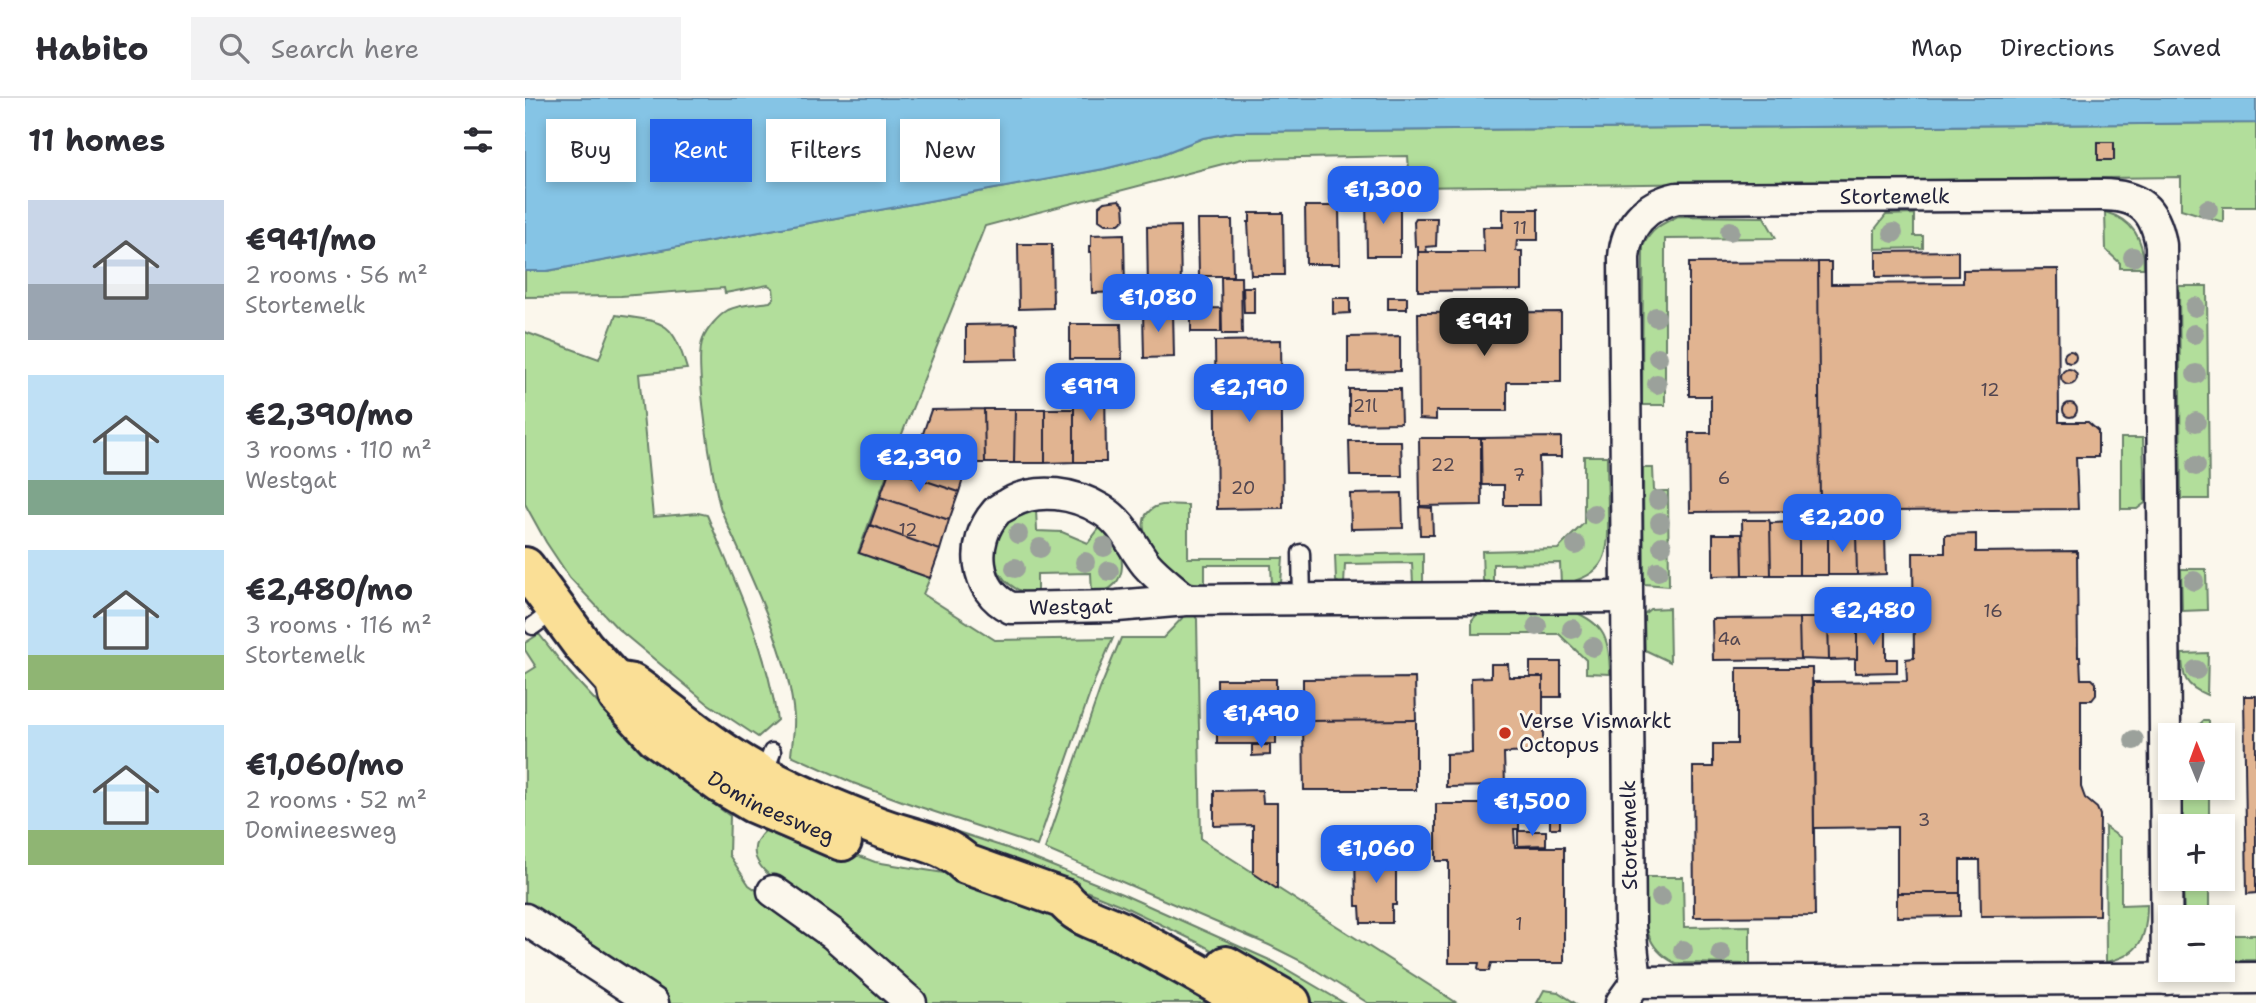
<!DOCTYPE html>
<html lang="en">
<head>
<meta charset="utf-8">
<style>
  :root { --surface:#fff; --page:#f2f2f3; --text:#2b2b33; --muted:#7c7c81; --line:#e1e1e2; --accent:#2563eb }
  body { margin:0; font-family:"Shantell Sans",sans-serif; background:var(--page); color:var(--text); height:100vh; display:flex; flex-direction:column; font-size:26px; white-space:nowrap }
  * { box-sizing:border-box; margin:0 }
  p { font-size:23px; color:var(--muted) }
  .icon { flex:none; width:38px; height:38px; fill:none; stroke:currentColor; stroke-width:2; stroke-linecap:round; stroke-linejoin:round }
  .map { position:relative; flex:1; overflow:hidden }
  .side { display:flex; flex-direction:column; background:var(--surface); width:525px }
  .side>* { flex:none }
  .top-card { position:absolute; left:21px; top:21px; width:665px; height:63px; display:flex; gap:14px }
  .needle { width:46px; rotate:359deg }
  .controls { position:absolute; left:1633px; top:625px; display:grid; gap:14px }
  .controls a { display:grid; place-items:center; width:77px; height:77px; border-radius:0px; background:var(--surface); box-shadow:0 4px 10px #0003; font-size:35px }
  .price { position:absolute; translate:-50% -60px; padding:0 16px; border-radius:14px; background:var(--accent); color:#fff; font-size:23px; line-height:46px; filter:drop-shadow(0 2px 4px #0008) }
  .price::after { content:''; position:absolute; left:50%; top:42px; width:21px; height:16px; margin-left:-10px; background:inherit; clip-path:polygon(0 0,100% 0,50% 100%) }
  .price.active { background:#222; color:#fff }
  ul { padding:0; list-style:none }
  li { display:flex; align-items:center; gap:21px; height:175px; padding:0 28px }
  li span { display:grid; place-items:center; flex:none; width:196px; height:140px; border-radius:0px; color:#555 }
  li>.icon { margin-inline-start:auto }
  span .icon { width:84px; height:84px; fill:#fffc; stroke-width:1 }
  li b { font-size:30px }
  h2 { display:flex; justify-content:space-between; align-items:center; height:84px; padding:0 28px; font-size:30px }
  .pill { padding:0 24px; border-radius:0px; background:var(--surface); box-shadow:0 4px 10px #0003; font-size:24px; line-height:63px }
  .pill.active { background:var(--accent); color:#fff }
  header { display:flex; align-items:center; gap:42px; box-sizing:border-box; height:98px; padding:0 35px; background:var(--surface); border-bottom:2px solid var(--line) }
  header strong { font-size:33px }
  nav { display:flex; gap:38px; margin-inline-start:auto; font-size:24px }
  .search { width:490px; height:63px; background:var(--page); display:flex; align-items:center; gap:18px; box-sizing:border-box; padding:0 24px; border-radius:0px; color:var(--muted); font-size:26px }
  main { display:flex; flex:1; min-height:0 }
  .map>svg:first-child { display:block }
  .green { fill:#b2de9b; stroke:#6a806b; stroke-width:2 }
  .water { fill:#85c4e5; stroke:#5d83a1; stroke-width:2 }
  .building { fill:#e1b491; stroke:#22223b; stroke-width:2 }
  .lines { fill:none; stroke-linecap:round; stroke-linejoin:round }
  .lane-casing { stroke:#22223b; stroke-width:21 }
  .street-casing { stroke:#22223b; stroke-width:35 }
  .primary-casing { stroke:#22223b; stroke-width:44 }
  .lane { stroke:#fbf7ec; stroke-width:16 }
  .street { stroke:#fbf7ec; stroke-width:30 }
  .primary { stroke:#fadf96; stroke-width:38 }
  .tree { fill:#9ba19b }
  .poi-dot { fill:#c8321e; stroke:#fbf7ec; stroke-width:2.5 }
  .labels { text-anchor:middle; stroke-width:6; stroke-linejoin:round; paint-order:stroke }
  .number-label { font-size:18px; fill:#524650 }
  .street-label { font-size:21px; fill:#22223b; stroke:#fbf7ec }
  .poi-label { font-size:21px; fill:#22223b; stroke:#fbf7ec; text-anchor:start }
</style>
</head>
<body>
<header>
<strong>Habito</strong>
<div class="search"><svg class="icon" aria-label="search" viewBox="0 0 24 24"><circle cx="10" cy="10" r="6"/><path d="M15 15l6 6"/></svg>Search here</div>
<nav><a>Map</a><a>Directions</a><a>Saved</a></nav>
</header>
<main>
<section class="side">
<h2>11 homes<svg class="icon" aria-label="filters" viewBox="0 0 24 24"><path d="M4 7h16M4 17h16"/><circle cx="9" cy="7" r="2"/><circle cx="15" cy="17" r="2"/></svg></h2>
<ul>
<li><span style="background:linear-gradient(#c9d6e8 60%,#9aa5b1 0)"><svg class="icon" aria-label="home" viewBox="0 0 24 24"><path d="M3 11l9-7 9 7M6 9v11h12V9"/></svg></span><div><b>€941/mo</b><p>2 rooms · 56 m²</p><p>Stortemelk</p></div></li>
<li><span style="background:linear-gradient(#bfe0f5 75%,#7fa58c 0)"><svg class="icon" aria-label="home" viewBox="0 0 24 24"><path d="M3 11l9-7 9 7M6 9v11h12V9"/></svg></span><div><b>€2,390/mo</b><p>3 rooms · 110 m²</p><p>Westgat</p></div></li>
<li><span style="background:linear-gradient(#bfe0f5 75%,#8fb573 0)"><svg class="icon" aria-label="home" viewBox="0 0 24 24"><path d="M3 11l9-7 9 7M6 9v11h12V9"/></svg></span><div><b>€2,480/mo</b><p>3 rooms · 116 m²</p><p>Stortemelk</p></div></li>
<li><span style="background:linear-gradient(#bfe0f5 75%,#8fb573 0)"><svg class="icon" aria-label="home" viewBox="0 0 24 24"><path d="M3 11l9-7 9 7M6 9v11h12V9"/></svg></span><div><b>€1,060/mo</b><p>2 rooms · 52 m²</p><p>Domineesweg</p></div></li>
</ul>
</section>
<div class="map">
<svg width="1731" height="905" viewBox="0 0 1731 905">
  <rect width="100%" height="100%" fill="#fbf7ec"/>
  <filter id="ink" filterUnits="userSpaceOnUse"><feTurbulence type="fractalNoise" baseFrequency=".0143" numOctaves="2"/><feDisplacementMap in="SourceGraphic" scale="14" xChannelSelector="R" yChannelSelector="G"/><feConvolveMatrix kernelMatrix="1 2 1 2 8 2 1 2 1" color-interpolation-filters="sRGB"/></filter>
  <g filter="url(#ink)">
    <path class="green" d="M 1731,25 L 1731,109 L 1698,109 L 1698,124 L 1656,111 L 1656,79 L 885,89 L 883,58 L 717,61 L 460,128 L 375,341 L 333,455 L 405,480 L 398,496 L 470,542 L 588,540 L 570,581 L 512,748 L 377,703 L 328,685 L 266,657 C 267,645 270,632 269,619 C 264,552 223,474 196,412 C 188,386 168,262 178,241 C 182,231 193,218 203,212 C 214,206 233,206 245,204 L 249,200 L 248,190 L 243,187 L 200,195 L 199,190 L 96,198 L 0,199 L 0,173 L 22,173 L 579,71 L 635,57 L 678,40 L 710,34 Z
      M 1580,114 C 1608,122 1619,141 1619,170 L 1595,170 L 1595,165 L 1581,152 Z
      M 1389,116 L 1389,138 L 1398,138 L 1398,150 L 1350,151 L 1350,131 L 1361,117 Z
      M 1153,118 L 1239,119 L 1251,140 L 1140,141 L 1140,307 L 1117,307 L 1118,148 C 1126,131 1136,126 1153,118 Z
      M 1654,188 L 1682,188 L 1684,401 L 1656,401 Z
      M 91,217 C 139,224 147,221 162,271 L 114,276 L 128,419 L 173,415 L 182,417 C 210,484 242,550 252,622 L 233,639 L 182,605 L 93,531 L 45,480 L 21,444 L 0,406 L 0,234 L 74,261 Z
      M 1596,340 L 1618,340 L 1620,405 L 1612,411 L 1596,411 Z
      M 1059,358 L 1082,358 C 1082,376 1083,395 1083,414 C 1084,456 1083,478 1036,486 L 1035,465 L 968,466 L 968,486 L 962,487 L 958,482 L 957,453 L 1033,451 L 1059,425 Z
      M 1118,370 L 1128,370 L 1129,393 L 1143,393 L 1144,488 L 1119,486 Z
      M 663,407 L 663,460 L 758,460 L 756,485 L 747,488 L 746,467 L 680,467 L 680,487 C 673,486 665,485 659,481 C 641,471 598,426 630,409 C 639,405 653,407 663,407 Z
      M 511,412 L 512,433 L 537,434 L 563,445 L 576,428 C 602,449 609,490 567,497 L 566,475 L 512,476 L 512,497 C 454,490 456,419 511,412 Z
      M 898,455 L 898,483 L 894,488 L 888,487 L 887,465 L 820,466 L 819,488 L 811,483 L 810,457 Z
      M 1656,471 L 1681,471 L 1682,512 L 1657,513 Z
      M 1144,510 L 1145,564 L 1120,552 L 1119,516 L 1125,511 Z
      M 1047,513 C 1081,526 1084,542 1085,576 L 1061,575 L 1061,562 L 1034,536 L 947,536 L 947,522 L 954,514 Z
      M 661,516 L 670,518 L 672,521 L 676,741 L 932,905 L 843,905 L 778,864 L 744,847 L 520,751 L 575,591 L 596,540 L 638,540 Z
      M 14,536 L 44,574 L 117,653 L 205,718 L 204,757 L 224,787 L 259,811 L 374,905 L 146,905 L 0,809 L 0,576 L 11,569 L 0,552 L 0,545 Z
      M 1683,555 L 1682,597 C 1660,588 1657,579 1657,556 Z
      M 1678,623 L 1684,623 L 1684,637 L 1664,637 Z
      M 265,671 L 368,713 L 482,750 L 597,796 L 749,864 L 819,905 L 781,905 L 672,844 L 598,808 L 516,775 L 432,747 Z
      M 1657,690 L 1684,690 L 1684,728 L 1658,728 Z
      M 1580,729 L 1596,740 L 1596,807 L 1622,806 C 1622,839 1616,857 1581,864 Z
      M 241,732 L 292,742 L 350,764 L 419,775 L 504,805 L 704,905 L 400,905 C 356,866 314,827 267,793 C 254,784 237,775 231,760 C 227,749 233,739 241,732 Z
      M 1120,779 L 1158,779 L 1159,829 L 1225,828 L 1225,866 L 1150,865 C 1113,846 1121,815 1120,779 Z
      M 1658,781 L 1684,781 L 1684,819 L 1659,819 Z
      M 1698,837 L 1731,837 L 1731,862 L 1698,863 Z
      M 1019,892 L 1033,894 L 1050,905 L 1012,905 Z"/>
    <path class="water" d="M 0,0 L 1731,0 L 1731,25 L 710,34 L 678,40 L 635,57 L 579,71 L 22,173 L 0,173 Z"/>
    <path class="building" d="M 1573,44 L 1589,44 L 1589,62 L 1573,62 Z
      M 841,99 L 875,99 L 875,158 L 842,158 Z
      M 594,102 L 599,107 L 600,121 L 594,126 L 580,126 L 574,122 L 574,108 L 579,104 Z
      M 780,108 L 814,108 L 815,166 L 781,166 Z
      M 978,111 L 1013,111 L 1013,142 L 992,142 L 991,153 L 997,153 L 997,192 L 893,193 L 893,154 L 959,154 L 958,129 L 978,129 Z
      M 725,115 L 758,115 L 759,177 L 726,177 L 723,124 L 725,124 Z
      M 891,120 L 912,120 L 911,148 L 901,149 L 902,154 L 893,154 L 893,149 L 890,148 L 889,123 Z
      M 673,122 L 707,122 L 708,178 L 674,178 Z
      M 655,128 L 656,194 L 623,194 L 622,129 Z
      M 599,136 L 600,194 L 567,195 L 566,154 L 564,154 L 564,148 L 566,148 L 566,137 Z
      M 493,146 L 527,146 L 528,210 L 494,211 Z
      M 1433,153 L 1433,178 L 1351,179 L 1351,154 Z
      M 1293,164 L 1306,164 L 1306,186 L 1438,185 L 1438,172 L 1533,171 L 1534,324 L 1563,324 L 1573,333 L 1573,359 L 1551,359 L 1553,411 L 1366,413 L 1366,416 L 1359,417 L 1358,412 L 1295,413 Z
      M 1293,164 L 1295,413 L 1165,414 L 1164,335 L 1186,335 L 1186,298 L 1164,298 L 1164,165 Z
      M 696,179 L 716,179 L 717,236 L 697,236 Z
      M 718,189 L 729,189 L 729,215 L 719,215 Z
      M 863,199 L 882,199 L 882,211 L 863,211 Z
      M 808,200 L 825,200 L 825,215 L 808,216 Z
      M 696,210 L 696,234 L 666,234 L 666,211 Z
      M 618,212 L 648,212 L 649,259 L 619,260 Z
      M 1036,214 L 1036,284 L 982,284 L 982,313 L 911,313 L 911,322 L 894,321 L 893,215 Z
      M 492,226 L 493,261 L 441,262 L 441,227 Z
      M 545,226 L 596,226 L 597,261 L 545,261 Z
      M 875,238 L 875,273 L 823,274 L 823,239 Z
      M 756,242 L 758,410 L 692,411 L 690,243 Z
      M1539 259a6 6 0 1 1 12 0a6 6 0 1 1-12 0Z
      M1536 279a8 8 0 1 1 16 0a8 8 0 1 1-16 0Z
      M 549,285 L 580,285 L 581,364 L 549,364 Z
      M 824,291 L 875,291 L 876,325 L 824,326 Z
      M1538 312a7 7 0 1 1 14 0a7 7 0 1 1-14 0Z
      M 459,311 L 490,311 L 489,365 L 460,365 Z
      M 459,311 L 460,365 L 443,365 L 393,350 L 406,312 Z
      M 490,311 L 520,311 L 520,365 L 489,365 Z
      M 520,311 L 549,311 L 549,364 L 520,365 Z
      M 1036,339 L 1036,359 L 1014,359 L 1015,407 L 979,407 L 979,387 L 956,387 L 956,340 Z
      M 894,340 L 956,340 L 957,407 L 895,408 Z
      M 375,341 L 394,348 L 393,350 L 443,365 L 434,394 L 365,371 Z
      M 824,343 L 876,343 L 877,378 L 825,378 Z
      M 365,371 L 434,394 L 424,422 L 355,399 Z
      M 877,395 L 878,430 L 826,431 L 825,396 Z
      M 355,399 L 424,422 L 415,452 L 345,427 Z
      M 894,409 L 907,410 L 908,437 L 895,437 Z
      M 1217,422 L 1244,422 L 1245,425 L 1246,477 L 1218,477 Z
      M 1274,424 L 1274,477 L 1246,477 L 1245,425 Z
      M 345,427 L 415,452 L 405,480 L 334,455 Z
      M 1274,435 L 1303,435 L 1303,477 L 1274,477 Z
      M 1303,435 L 1331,435 L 1332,477 L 1303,477 Z
      M 1331,435 L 1360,435 L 1361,476 L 1332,477 Z
      M 1188,436 L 1217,436 L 1218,477 L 1188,478 Z
      M 1451,436 L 1451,454 L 1552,453 L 1553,559 L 1555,559 L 1556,581 L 1567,581 L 1571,585 L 1571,597 L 1567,602 L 1556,602 L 1556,689 L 1560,700 L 1572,710 L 1575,717 L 1574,817 L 1456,818 L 1455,762 L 1435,762 L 1435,795 L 1372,795 L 1372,729 L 1289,730 L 1288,584 L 1382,583 L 1381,561 L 1389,560 L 1388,455 L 1420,455 L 1420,437 Z
      M 1361,519 L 1361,561 L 1372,561 L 1372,574 L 1330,575 L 1330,561 L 1332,561 L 1332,520 Z
      M 1274,520 L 1275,561 L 1188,562 L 1187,521 Z
      M 1274,520 L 1303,520 L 1304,562 L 1275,561 Z
      M 1303,520 L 1332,520 L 1332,561 L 1304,562 Z
      M 1005,564 L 1036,564 L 1036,599 L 1018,599 L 1018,579 L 1005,579 Z
      M 966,566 L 983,566 L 984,579 L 1018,579 L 1018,654 L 979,655 L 980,688 L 921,689 L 921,656 L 947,655 L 946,580 L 966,579 Z
      M 1212,570 L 1287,570 L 1290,818 L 1169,819 L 1168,669 L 1188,669 L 1188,646 L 1212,646 Z
      M 890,580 L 891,622 L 778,623 L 778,581 Z
      M 692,581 L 751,581 L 751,646 L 692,646 Z
      M 1719,598 L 1731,598 L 1731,795 L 1722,796 Z
      M 891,622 L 891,692 L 779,692 L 778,623 Z
      M 727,647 L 745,647 L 745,657 L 727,658 Z
      M 737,692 L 738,705 L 752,705 L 752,791 L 728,775 L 728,727 L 689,728 L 689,693 Z
      M 1010,695 L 1015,695 L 1015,704 L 1010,704 Z
      M 911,706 L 994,706 L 994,731 L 989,731 L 990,749 L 1039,749 L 1039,865 L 966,865 L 964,873 L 956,873 L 953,870 L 954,865 L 924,865 L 924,763 L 911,763 Z
      M 1035,714 L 1035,730 L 1025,730 L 1025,715 Z
      M 993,733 L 1021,733 L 1021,747 L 993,748 Z
      M 830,752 L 871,752 L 871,807 L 867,807 L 867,825 L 836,825 L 835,808 L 831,808 Z
      M 1372,795 L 1435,795 L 1435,818 L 1372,819 Z"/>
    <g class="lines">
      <g class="lane-casing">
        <path id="lane" d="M 776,455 L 777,501
          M 8,528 L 30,512
          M 238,679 L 247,654"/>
      </g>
      <g class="street-casing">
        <g id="street">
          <path id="s1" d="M 661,502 C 648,490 632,479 621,466 C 606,447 599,425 577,412 C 550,395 513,389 485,405 C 481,408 474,410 471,414 C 445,443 449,493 486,510 L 592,508 L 661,502 L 1101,499"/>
          <path d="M 248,793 L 308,836 L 386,905"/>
          <path d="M 0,821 L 128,905"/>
          <path id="s2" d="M 1111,884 L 1105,828 L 1099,160 C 1101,128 1120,107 1152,100 L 1576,97 C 1613,97 1630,110 1636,147 L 1642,881"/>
          <path d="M 1096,905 L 1111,884 L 1731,880"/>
        </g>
      </g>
      <g class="primary-casing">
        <g id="primary">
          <path id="s3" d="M 0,469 L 59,549 L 90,583 L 93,598 L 131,639 L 196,686 L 228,705 L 317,743"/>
          <path d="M 90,583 L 107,586 C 151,617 193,656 242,680 C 278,699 316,714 354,729 C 382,740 420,744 441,766 L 539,801 C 553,820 578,824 599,835 C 641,857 683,880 723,905"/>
          <path d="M 701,868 L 766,905"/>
        </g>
      </g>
      <use href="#lane" class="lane"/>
      <use href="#street" class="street"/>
      <use href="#primary" class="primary"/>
    </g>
    <g class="tree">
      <circle cx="1683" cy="111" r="10"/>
      <circle cx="1205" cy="133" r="10"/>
      <circle cx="1368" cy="135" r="10"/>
      <circle cx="1608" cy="159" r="10"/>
      <circle cx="1670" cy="209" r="10"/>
      <circle cx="1131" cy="219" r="10"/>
      <circle cx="1669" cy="236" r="10"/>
      <circle cx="1133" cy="259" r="10"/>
      <circle cx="1671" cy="276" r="10"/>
      <circle cx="1132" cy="286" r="10"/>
      <circle cx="1671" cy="324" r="10"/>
      <circle cx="1671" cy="368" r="10"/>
      <circle cx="1133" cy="402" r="10"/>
      <circle cx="1069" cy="416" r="10"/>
      <circle cx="1135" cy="424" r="10"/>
      <circle cx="493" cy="436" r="10"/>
      <circle cx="1051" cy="447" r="10"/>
      <circle cx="1137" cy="448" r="10"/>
      <circle cx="579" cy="449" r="10"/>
      <circle cx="515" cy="450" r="10"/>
      <circle cx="560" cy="464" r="10"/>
      <circle cx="490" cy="470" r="10"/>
      <circle cx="584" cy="473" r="10"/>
      <circle cx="1133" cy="473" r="10"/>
      <circle cx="1669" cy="483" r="10"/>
      <circle cx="1012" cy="528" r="10"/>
      <circle cx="1047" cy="531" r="10"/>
      <circle cx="1068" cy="549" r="10"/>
      <circle cx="1671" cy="572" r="10"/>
      <circle cx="1609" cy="642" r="10"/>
      <circle cx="1136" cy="799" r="10"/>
      <circle cx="1158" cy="852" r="10"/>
      <circle cx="1196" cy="855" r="10"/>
    </g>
  </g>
  <circle class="poi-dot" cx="980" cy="635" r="7"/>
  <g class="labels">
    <g class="number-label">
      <text x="995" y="136">11</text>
      <text x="1465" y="298">12</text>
      <text x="840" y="314">21l</text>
      <text x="918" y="373">22</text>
      <text x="994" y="383">7</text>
      <text x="1199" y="386">6</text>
      <text x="718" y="396">20</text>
      <text x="383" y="438">12</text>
      <text x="1468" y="519">16</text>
      <text x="1204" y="547">4a</text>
      <text x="1399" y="728">3</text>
      <text x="994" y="832">1</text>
    </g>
    <g class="street-label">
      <text dy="7" stroke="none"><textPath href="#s2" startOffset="1029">Stortemelk</textPath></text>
      <text dy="7" stroke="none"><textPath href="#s1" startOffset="410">Westgat</textPath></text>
      <text dy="7" stroke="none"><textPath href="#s3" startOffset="352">Domineesweg</textPath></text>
      <text transform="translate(1104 737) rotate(-91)" y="7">Stortemelk</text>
    </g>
    <g class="poi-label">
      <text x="994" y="630">Verse Vismarkt<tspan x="994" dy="24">Octopus</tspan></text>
    </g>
  </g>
</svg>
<div class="controls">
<a><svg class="needle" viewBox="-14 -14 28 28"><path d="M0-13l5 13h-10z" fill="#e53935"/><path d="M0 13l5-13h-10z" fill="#7c7c81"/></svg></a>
<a>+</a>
<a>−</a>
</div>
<b class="price" style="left:858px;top:128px">€1,300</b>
<b class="price" style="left:633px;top:236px">€1,080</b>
<b class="price active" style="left:959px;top:260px">€941</b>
<b class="price" style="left:565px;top:325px">€919</b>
<b class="price" style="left:724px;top:326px">€2,190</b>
<b class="price" style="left:394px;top:396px">€2,390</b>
<b class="price" style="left:1317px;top:456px">€2,200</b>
<b class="price" style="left:1348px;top:549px">€2,480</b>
<b class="price" style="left:736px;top:652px">€1,490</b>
<b class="price" style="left:1007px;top:740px">€1,500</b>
<b class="price" style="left:851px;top:787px">€1,060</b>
<div class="top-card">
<a class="pill">Buy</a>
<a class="pill active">Rent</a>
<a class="pill">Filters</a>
<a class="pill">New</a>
</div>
</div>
</main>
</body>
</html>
